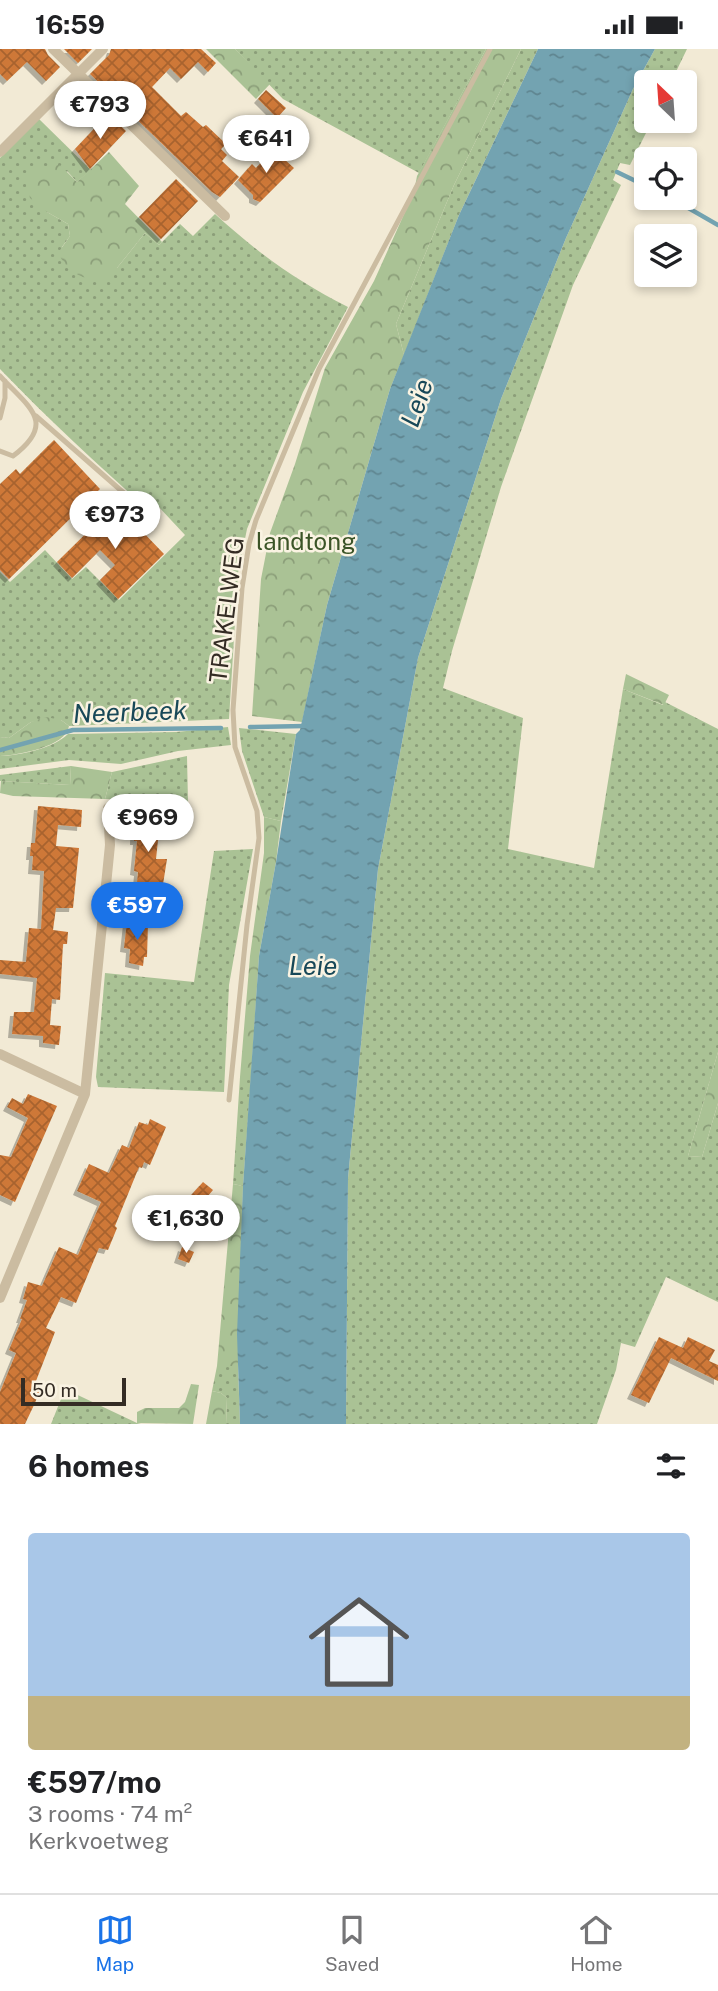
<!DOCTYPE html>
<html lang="en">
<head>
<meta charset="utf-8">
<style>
  :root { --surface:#fff; --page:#f2f2f2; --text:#202124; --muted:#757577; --line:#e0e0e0; --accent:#1a73e8 }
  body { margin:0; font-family:"Public Sans",sans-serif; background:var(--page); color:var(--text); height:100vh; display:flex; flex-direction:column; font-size:26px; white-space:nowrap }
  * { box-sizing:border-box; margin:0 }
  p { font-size:23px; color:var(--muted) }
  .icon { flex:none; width:38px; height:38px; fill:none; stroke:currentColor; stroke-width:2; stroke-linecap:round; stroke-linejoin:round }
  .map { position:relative; height:1375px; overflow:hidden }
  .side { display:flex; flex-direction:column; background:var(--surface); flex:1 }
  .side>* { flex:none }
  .needle { width:46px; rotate:335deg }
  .buttons { position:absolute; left:634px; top:21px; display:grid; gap:14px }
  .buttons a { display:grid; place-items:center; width:63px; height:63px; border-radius:7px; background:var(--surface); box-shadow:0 4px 10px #0003; font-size:35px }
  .scale { position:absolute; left:21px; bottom:18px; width:105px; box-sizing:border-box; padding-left:7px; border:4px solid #342c24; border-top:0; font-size:19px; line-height:24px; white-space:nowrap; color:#342c24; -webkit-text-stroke:5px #faf3e2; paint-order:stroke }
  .price { position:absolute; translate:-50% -60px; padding:0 16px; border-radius:24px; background:#fff; color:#222; font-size:23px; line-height:46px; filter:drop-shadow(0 2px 4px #0008) }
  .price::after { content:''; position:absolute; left:50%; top:42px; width:21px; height:16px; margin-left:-10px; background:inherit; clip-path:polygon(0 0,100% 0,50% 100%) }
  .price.current { background:var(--accent); color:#fff }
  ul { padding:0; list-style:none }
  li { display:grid; align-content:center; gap:14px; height:371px; padding:0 28px }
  li span { display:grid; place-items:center; height:217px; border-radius:7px; color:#555 }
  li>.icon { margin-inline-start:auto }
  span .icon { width:126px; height:126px; fill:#fffc; stroke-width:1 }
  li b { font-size:30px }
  h2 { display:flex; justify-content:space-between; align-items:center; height:84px; padding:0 28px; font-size:30px }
  .status { display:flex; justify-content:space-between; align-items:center; height:49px; padding:0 35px; background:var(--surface); direction:ltr }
  .status svg { height:19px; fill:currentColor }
  .tabs { display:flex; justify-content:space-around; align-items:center; height:98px; border-top:2px solid var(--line); background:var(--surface); font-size:19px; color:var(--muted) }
  .tabs a { display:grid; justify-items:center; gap:4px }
  .tabs .current { color:var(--accent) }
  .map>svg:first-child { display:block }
  .grass { fill:url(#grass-dots) }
  .forest { fill:url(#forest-crowns) }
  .water { fill:url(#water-ripples) }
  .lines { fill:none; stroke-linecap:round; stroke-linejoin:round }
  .stream { stroke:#73a3b1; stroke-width:4.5 }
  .building { fill:url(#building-cross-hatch); filter:url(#shadow) }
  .service { stroke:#cbbca1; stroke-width:5 }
  .minor { stroke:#cbbca1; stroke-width:10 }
  .labels { text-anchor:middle; stroke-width:5; stroke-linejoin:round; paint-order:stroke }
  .park-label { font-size:24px; fill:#3b5427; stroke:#faf3e2 }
  .street-label { font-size:24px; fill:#342c24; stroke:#faf3e2 }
  .water-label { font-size:26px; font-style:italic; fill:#184858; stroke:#faf3e2 }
</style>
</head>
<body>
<div class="status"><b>16:59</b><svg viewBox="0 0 49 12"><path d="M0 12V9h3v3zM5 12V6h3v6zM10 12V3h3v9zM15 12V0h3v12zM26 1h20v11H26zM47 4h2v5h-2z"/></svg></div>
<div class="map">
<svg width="718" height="1375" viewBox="0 0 718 1375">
  <defs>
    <pattern id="grass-dots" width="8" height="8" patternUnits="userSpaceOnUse" patternTransform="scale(1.75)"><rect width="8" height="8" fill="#aac295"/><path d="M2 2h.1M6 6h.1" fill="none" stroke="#8b9e79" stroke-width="1.8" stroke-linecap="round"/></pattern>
    <pattern id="forest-crowns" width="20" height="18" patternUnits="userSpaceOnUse" patternTransform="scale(1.75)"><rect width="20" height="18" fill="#aac295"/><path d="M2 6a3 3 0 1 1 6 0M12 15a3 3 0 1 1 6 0" fill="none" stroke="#8b9e79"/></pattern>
    <pattern id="water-ripples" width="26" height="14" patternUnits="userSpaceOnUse" patternTransform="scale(1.75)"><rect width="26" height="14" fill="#73a3b1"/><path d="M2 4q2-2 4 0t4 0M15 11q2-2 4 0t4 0" fill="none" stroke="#5f8590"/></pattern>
    <pattern id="building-cross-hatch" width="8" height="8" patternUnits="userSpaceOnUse" patternTransform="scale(1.75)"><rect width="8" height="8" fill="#ce7837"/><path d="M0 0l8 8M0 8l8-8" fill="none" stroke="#a8632e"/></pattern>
    <filter id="shadow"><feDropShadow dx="-4" dy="4" stdDeviation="0" flood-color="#0004"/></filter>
  </defs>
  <rect width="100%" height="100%" fill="#f2ead5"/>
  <path class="grass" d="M 235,0 L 486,0 L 419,124 L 283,50 Z
    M 521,0 L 538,0 L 459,166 L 404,306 L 396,275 L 454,136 Z
    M 655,0 L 687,0 L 671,33 L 646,33 L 646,72 L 652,72 L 630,116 L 620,114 L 613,131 L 621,136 L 573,236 L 501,438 L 452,602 L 443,639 L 523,669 L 508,800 L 594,819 L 623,640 L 663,656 L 665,653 L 718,680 L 718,1003 L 688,1107 L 702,1108 L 718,1054 L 718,1253 L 666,1228 L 635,1298 L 621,1294 L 616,1321 L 597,1375 L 346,1375 L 348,1129 L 378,820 L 418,609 L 501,350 L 566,189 L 633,40 Z
    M 39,70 L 91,121 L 77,133 L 67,122 L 47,163 L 68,175 L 70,187 L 62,198 L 117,219 L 145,184 L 159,196 L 180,175 L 193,187 L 215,165 C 259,205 295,231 348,258 L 303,343 L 247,480 L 238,524 L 229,670 L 69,677 L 61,671 L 31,673 L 9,689 L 0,688 L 0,523 L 10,533 L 45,501 L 72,530 L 86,518 L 119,551 L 185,486 L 157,456 L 151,463 C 99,417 48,370 0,320 L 0,109 Z
    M 228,678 L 231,696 L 178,702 L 121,715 L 69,711 L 0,720 L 0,707 C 21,706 52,700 68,685 L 176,683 Z
    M 239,679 L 296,685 L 281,772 L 264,768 L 242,702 Z
    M 187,707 L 188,753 L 105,750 L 112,723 Z
    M 71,717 L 70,736 L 0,732 L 0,726 Z
    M 253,800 L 229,936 L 224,1043 L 98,1038 L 96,1028 L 105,924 L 194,933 L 214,802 Z
    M 240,1028 L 251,1028 L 243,1137 L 233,1135 Z
    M 217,1317 L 238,1317 L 240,1375 L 226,1375 L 227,1349 L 221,1344 L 212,1342 Z
    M 65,1340 L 137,1374 L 141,1375 L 51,1375 Z"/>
  <path class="forest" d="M 206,0 L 235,0 L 270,35 L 256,50 Z
    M 486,0 L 521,0 L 454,136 L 396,275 L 404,306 L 390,340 L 327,556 L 302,673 L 252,667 L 261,530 L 270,484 L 295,415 L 325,319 L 374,232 L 414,143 L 417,127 Z
    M 109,103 L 139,137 L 125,155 L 162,193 L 159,196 L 145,184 L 117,219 L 99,232 C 78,228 68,223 58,204 L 70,187 L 68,175 L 47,163 L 30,149 L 25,132 C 35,116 42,118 60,116 L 77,133 Z
    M 626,625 L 669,646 L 664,656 L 623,640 Z
    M 46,668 L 61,671 L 69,677 C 66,698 18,706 0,707 L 0,688 L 9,689 L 31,673 Z
    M 71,717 L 112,723 L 105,750 L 13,747 L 0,744 L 1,732 L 70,736 Z
    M 264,768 L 281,772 L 276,813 L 259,907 L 251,1028 L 240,1028 L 250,907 L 264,804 Z
    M 718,1003 L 718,1054 L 702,1108 L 688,1107 Z
    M 233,1135 L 243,1137 L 238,1317 L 217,1317 Z
    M 191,1335 L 199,1336 L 193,1375 L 137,1374 L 137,1363 L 145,1359 L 179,1359 L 185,1353 Z
    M 212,1342 L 221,1344 L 227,1349 L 226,1375 L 206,1375 Z"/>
  <path class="water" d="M 538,0 L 655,0 L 633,40 L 566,189 L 501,350 L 418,609 L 378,820 L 348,1129 L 346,1375 L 240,1375 L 237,1285 L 243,1137 L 259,907 L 276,813 L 296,685 L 300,681 L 327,556 L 390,340 L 459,166 Z"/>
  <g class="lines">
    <path class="stream" d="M 617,123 L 646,137
      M 671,149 L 718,176
      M 250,678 L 305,677
      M 0,701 L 73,681 L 221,679"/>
  </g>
  <path class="building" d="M 0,0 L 45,0 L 48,6 L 60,18 L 46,32 L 27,13 L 7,32 L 0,25 Z
    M 64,0 L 92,0 L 78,14 Z
    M 111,0 L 201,0 L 216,14 L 208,23 L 198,13 L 181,30 L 170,19 L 152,38 L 181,67 L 186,63 L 203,78 L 206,76 L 226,95 L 221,100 L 227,106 L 222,112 L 239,128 L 220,148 L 212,143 L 90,25 L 109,6 Z
    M 266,41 L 286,59 L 277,69 L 258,50 Z
    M 108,65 L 126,82 L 90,120 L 75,100 Z
    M 274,100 L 284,107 L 284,110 L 294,119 L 260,153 L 253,150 L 253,146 L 238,131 L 252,115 L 256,119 Z
    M 176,130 L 198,152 L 161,190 L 139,168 Z
    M 54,391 L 100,440 L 9,530 L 0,521 L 0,435 L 16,420 L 20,425 Z
    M 116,455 L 164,505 L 118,550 L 100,531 L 115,516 L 100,501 L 72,529 L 57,513 Z
    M 38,757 L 82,761 L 81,778 L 58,776 L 56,797 L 79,799 L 73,859 L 56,859 L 53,881 L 68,883 L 67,895 L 63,895 L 60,951 L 52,950 L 50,976 L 61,977 L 59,996 L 43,994 L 43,987 L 12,985 L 14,963 L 34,963 L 37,929 L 0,925 L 0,911 L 26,913 L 29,879 L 41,880 L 44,822 L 32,821 L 33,807 L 30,807 L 31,794 L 35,794 Z
    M 135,761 L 161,763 L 156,810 L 167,810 L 161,848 L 136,844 L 138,823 L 134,822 L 137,792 L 134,792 Z
    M 127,872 L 148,874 L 147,908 L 144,908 L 143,917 L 129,914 L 130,900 L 124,899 Z
    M 28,1045 L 57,1057 L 15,1153 L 0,1146 L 0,1106 L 11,1108 L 28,1069 L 7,1058 L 12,1049 L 23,1055 Z
    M 150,1070 L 166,1078 L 150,1116 L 144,1113 L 142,1119 L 139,1118 L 115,1177 L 117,1179 L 108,1201 L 99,1199 L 76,1254 L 61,1248 L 46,1279 L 55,1283 L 36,1332 L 43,1335 L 34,1356 L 25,1375 L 0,1375 L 0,1343 L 16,1304 L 9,1301 L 22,1270 L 20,1270 L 27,1251 L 23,1250 L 28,1233 L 42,1237 L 59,1198 L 78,1206 L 101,1153 L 77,1142 L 89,1115 L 109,1124 L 122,1096 L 129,1099 L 139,1073 L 148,1076 Z
    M 203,1133 L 213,1141 L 197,1160 L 184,1154 Z
    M 182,1198 L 194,1203 L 189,1214 L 178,1210 Z
    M 659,1288 L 683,1299 L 688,1288 L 715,1301 L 709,1312 L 718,1316 L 718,1332 L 671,1309 L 649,1354 L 631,1346 Z"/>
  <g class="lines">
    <path class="service" d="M 0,327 C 28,358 58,373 13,407 L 0,402
      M 36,367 L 141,459 L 149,470 L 143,477
      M 0,369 L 5,349 L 5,332
      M 229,1051 L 247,876 L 259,789 L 257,762 L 235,698 L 233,661 L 242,539 L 249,495 L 256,471 L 319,320 L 490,0"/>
    <path class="minor" d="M 53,0 L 225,167
      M 0,103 L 103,0
      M 0,1005 L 85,1045
      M 0,1249 L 85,1045 L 110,796 L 108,759"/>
  </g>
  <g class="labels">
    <g class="park-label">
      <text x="306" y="501">landtong</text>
    </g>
    <g class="street-label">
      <text transform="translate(227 561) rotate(-83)" y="8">TRAKELWEG</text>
    </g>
    <g class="water-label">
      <text transform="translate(417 354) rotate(-71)" y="9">Leie</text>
      <text transform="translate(130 663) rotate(-2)" y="9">Neerbeek</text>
      <text x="313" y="926">Leie</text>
    </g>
  </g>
</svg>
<div class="buttons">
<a><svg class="needle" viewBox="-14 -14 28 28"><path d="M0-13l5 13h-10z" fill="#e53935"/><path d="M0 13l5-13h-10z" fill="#757577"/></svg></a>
<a><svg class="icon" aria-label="locate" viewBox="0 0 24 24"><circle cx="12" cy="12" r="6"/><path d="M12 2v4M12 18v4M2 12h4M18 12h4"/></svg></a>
<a><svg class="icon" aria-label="layers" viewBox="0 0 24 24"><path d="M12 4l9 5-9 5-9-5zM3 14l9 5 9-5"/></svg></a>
</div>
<div class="scale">50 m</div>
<b class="price" style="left:100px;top:92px">€793</b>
<b class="price" style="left:266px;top:126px">€641</b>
<b class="price" style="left:115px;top:502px">€973</b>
<b class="price" style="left:148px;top:805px">€969</b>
<b class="price current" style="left:137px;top:893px">€597</b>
<b class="price" style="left:186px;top:1206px">€1,630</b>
</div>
<section class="side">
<h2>6 homes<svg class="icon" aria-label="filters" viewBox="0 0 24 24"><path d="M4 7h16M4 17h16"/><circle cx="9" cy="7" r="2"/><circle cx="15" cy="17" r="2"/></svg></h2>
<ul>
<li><span style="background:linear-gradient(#a9c7e8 75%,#c2b280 0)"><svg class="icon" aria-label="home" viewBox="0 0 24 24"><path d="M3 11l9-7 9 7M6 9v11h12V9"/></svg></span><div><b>€597/mo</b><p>3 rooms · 74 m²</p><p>Kerkvoetweg</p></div></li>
</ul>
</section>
<nav class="tabs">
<a class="current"><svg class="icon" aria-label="map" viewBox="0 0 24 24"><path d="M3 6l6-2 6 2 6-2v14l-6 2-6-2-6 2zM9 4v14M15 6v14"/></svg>Map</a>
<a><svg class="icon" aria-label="saved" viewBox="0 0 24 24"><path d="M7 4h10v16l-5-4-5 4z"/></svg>Saved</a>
<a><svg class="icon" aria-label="home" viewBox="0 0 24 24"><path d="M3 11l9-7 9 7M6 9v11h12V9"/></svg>Home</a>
</nav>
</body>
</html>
